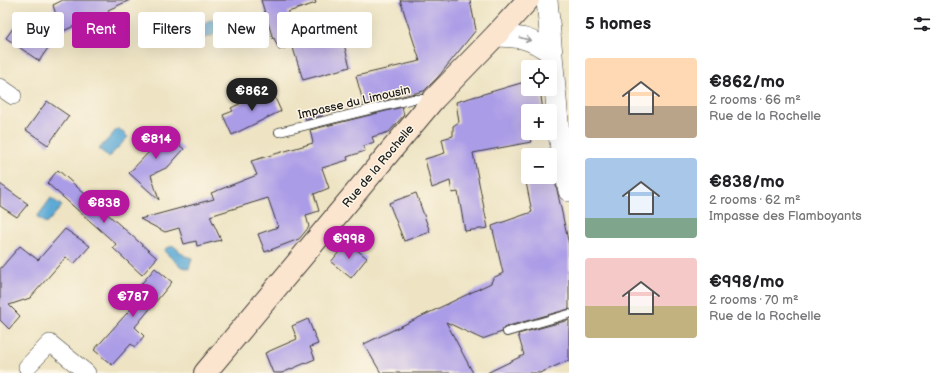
<!DOCTYPE html>
<html lang="en">
<head>
<meta charset="utf-8">
<style>
  :root { --surface:#fff; --page:#f2f2f2; --text:#202124; --muted:#757577; --accent:#b5179e }
  body { margin:0; font-family:"Balsamiq Sans",sans-serif; background:var(--page); color:var(--text); height:100vh; display:flex; flex-direction:column; font-size:15px; white-space:nowrap }
  * { box-sizing:border-box; margin:0 }
  p { font-size:13px; color:var(--muted) }
  .icon { flex:none; width:22px; height:22px; fill:none; stroke:currentColor; stroke-width:2; stroke-linecap:round; stroke-linejoin:round }
  .map { position:relative; flex:1; overflow:hidden }
  .drawer { display:flex; flex-direction:column; background:var(--surface); width:380px }
  .drawer>* { flex:none }
  .hud { position:absolute; left:12px; top:12px; width:380px; height:36px; display:flex; gap:8px }
  .tools { position:absolute; left:521px; top:60px; display:grid; gap:8px }
  .tools a { display:grid; place-items:center; width:36px; height:36px; border-radius:4px; background:var(--surface); box-shadow:0 4px 16px #0002; font-size:20px }
  .price { position:absolute; translate:-50% -34px; padding:0 9px; border-radius:14px; background:var(--accent); color:#fff; font-size:13px; line-height:26px; filter:drop-shadow(0 1px 2px #0008) }
  .price::after { content:''; position:absolute; left:50%; top:24px; width:12px; height:9px; margin-left:-6px; background:inherit; clip-path:polygon(0 0,100% 0,50% 100%) }
  .price.on { background:#222; color:#fff }
  ul { padding:0; list-style:none }
  li { display:flex; align-items:center; gap:12px; height:100px; padding:0 16px }
  li span { display:grid; place-items:center; flex:none; width:112px; height:80px; border-radius:4px; color:#555 }
  li>.icon { margin-inline-start:auto }
  span .icon { width:48px; height:48px; fill:#fffc; stroke-width:1 }
  li b { font-size:17px }
  h2 { display:flex; justify-content:space-between; align-items:center; height:48px; padding:0 16px; font-size:17px }
  .pill { padding:0 14px; border-radius:4px; background:var(--surface); box-shadow:0 4px 16px #0002; font-size:14px; line-height:36px }
  .pill.on { background:var(--accent); color:#fff }
  main { display:flex; flex:1; min-height:0 }
  .map>svg:first-child { display:block }
  .water { fill:#5daad6; stroke:#3c6379 }
  .building { fill:#ab9ce7 }
  .lines { fill:none; stroke-linecap:round; stroke-linejoin:round }
  .service-casing { stroke:#3c3a35; stroke-width:10 }
  .minor-casing { stroke:#3c3a35; stroke-width:18 }
  .tertiary-casing { stroke:#3c3a35; stroke-width:22 }
  .secondary-casing { stroke:#3c3a35; stroke-width:24 }
  .service { stroke:#fff; stroke-width:8 }
  .minor { stroke:#fff; stroke-width:17 }
  .tertiary { stroke:#fff; stroke-width:21 }
  .secondary { stroke:#fbe5cf; stroke-width:22 }
  .oneway { stroke:#999 }
  .labels { text-anchor:middle; stroke-width:3; stroke-linejoin:round; paint-order:stroke }
  .street-label { font-size:12px; fill:#1c1c1c; stroke:#fcf5e5 }
</style>
</head>
<body>
<main>
<div class="map">
<svg width="569" height="373" viewBox="0 0 569 373">
  <rect width="100%" height="100%" fill="#fcf5e5"/>
  <filter id="ink" filterUnits="userSpaceOnUse"><feTurbulence type="fractalNoise" baseFrequency=".025" numOctaves="2"/><feDisplacementMap in="SourceGraphic" scale="8" xChannelSelector="R" yChannelSelector="G"/><feConvolveMatrix kernelMatrix="1 2 1 2 8 2 1 2 1" color-interpolation-filters="sRGB"/></filter>
  <filter id="wash" filterUnits="userSpaceOnUse"><feTurbulence type="fractalNoise" baseFrequency=".012" numOctaves="4" result="noise"/><feDisplacementMap in="SourceGraphic" scale="16" xChannelSelector="R" yChannelSelector="G"/><feGaussianBlur stdDeviation="0.9" result="paint"/><feColorMatrix in="noise" values="0 0 0 0 0 0 0 0 0 0 0 0 0 0 0 0 0 1.4 0 .05"/><feComposite in="paint" operator="in"/></filter>
  <g filter="url(#wash)">
    <rect width="100%" height="100%" fill="#eee4c4"/>
    <path class="water" d="M 214,19 L 219,33 L 191,43 L 187,29 Z
      M 118,128 L 128,137 L 109,157 L 99,149 Z
      M 51,198 L 62,206 L 46,224 L 37,217 Z
      M 174,246 L 185,256 L 192,258 L 189,269 L 180,266 L 164,251 L 166,248 Z"/>
    <g id="blocks">
      <path class="building" d="M 63,0 L 130,0 L 108,10 L 115,25 L 101,31 L 94,17 L 61,32 L 53,5 Z
        M 261,0 L 315,0 L 316,3 L 288,12 L 297,44 L 279,50 L 274,38 L 273,39 Z
        M 400,0 L 470,0 L 476,30 L 438,77 L 424,91 L 364,105 L 356,76 L 420,61 Z
        M 23,14 L 55,38 L 39,61 L 6,38 Z
        M 341,33 L 350,67 L 303,80 L 293,48 Z
        M 528,81 L 528,89 L 540,89 L 543,111 L 528,111 L 528,133 L 531,142 L 473,153 L 488,228 L 465,231 L 458,192 L 452,193 L 450,181 L 432,188 L 425,159 L 445,153 L 442,139 L 453,136 L 453,126 L 459,122 L 456,102 Z
        M 271,89 L 281,111 L 232,135 L 223,115 L 233,111 L 231,108 Z
        M 47,101 L 69,116 L 48,145 L 26,130 Z
        M 402,107 L 404,115 L 389,132 L 372,137 L 374,142 L 364,146 L 365,151 L 347,157 L 348,160 L 322,168 L 329,188 L 314,194 L 319,211 L 306,215 L 309,227 L 299,239 L 265,252 L 258,234 L 278,227 L 268,198 L 210,216 L 221,240 L 197,246 L 196,241 L 184,244 L 179,228 L 165,232 L 140,219 L 214,199 L 211,193 L 257,175 L 251,161 L 313,143 L 310,130 Z
        M 320,109 L 322,116 L 306,120 L 304,114 Z
        M 160,129 L 184,149 L 168,167 L 151,175 L 159,200 L 129,173 L 149,152 L 143,148 Z
        M 58,170 L 157,258 L 142,275 L 113,248 L 116,244 L 47,183 Z
        M 550,176 L 554,176 L 569,245 L 569,309 L 505,327 L 503,329 L 502,332 L 482,339 L 446,322 L 473,373 L 381,373 L 364,344 L 491,283 L 493,278 L 503,273 L 492,226 L 532,212 L 526,182 Z
        M 0,184 L 28,204 L 17,217 L 0,206 Z
        M 416,193 L 430,232 L 404,241 L 389,203 Z
        M 65,229 L 90,246 L 74,264 L 66,257 L 30,298 L 9,305 L 20,316 L 9,329 L 0,320 L 0,269 L 20,246 L 38,260 Z
        M 347,242 L 367,258 L 351,278 L 331,262 Z
        M 155,268 L 172,282 L 135,327 L 144,336 L 135,347 L 131,344 L 112,365 L 94,350 L 136,303 L 130,297 Z
        M 308,319 L 318,344 L 310,347 L 315,359 L 282,373 L 273,373 L 265,353 L 297,339 L 292,326 Z
        M 569,320 L 569,360 L 540,373 L 487,373 L 524,355 L 518,334 Z"/>
    </g>
  </g>
  <g filter="url(#ink)">
    <use href="#blocks" fill-opacity="0" stroke="#3c3a35" stroke-width="1"/>
    <g class="lines">
      <g class="service-casing">
        <path id="service" d="M 279,132 L 413,99 L 430,99
          M 507,332 L 569,314"/>
      </g>
      <g class="minor-casing">
        <path id="minor" d="M 0,87 L 13,96
          M 27,367 L 50,343 L 87,373"/>
      </g>
      <g class="tertiary-casing">
        <path id="tertiary" d="M 547,0 L 560,143 L 569,191
          M 495,36 C 522,37 529,37 551,53"/>
      </g>
      <g class="secondary-casing">
        <path id="secondary" d="M 205,373 L 434,99 L 495,36 L 528,0"/>
      </g>
      <use href="#service" class="service"/>
      <use href="#minor" class="minor"/>
      <use href="#tertiary" class="tertiary"/>
      <use href="#secondary" class="secondary"/>
    </g>
    <defs><path id="oneway-shaft" d="M-6 0H5M1.5-3L5.5 0L1.5 3" fill="none" stroke-width="1.6" stroke-linecap="round" stroke-linejoin="round"/></defs>
    <use class="oneway" href="#oneway-shaft" transform="translate(525 39) rotate(16)"/>
  </g>
  <g class="labels">
    <g class="street-label">
      <text transform="translate(354 102) rotate(-13)" y="4">Impasse du Limousin</text>
      <text transform="translate(378 166) rotate(-50)" y="4">Rue de la Rochelle</text>
    </g>
  </g>
</svg>
<div class="tools">
<a><svg class="icon" aria-label="locate" viewBox="0 0 24 24"><circle cx="12" cy="12" r="6"/><path d="M12 2v4M12 18v4M2 12h4M18 12h4"/></svg></a>
<a>+</a>
<a>−</a>
</div>
<b class="price on" style="left:252px;top:112px">€862</b>
<b class="price" style="left:156px;top:160px">€814</b>
<b class="price" style="left:104px;top:224px">€838</b>
<b class="price" style="left:349px;top:260px">€998</b>
<b class="price" style="left:133px;top:318px">€787</b>
<div class="hud">
<a class="pill">Buy</a>
<a class="pill on">Rent</a>
<a class="pill">Filters</a>
<a class="pill">New</a>
<a class="pill">Apartment</a>
</div>
</div>
<section class="drawer">
<h2>5 homes<svg class="icon" aria-label="filters" viewBox="0 0 24 24"><path d="M4 7h16M4 17h16"/><circle cx="9" cy="7" r="2"/><circle cx="15" cy="17" r="2"/></svg></h2>
<ul>
<li><span style="background:linear-gradient(#ffd9b3 60%,#b9a48a 0)"><svg class="icon" aria-label="home" viewBox="0 0 24 24"><path d="M3 11l9-7 9 7M6 9v11h12V9"/></svg></span><div><b>€862/mo</b><p>2 rooms · 66 m²</p><p>Rue de la Rochelle</p></div></li>
<li><span style="background:linear-gradient(#a9c7e8 75%,#7fa58c 0)"><svg class="icon" aria-label="home" viewBox="0 0 24 24"><path d="M3 11l9-7 9 7M6 9v11h12V9"/></svg></span><div><b>€838/mo</b><p>2 rooms · 62 m²</p><p>Impasse des Flamboyants</p></div></li>
<li><span style="background:linear-gradient(#f6c9c9 60%,#c2b280 0)"><svg class="icon" aria-label="home" viewBox="0 0 24 24"><path d="M3 11l9-7 9 7M6 9v11h12V9"/></svg></span><div><b>€998/mo</b><p>2 rooms · 70 m²</p><p>Rue de la Rochelle</p></div></li>
</ul>
</section>
</main>
</body>
</html>
